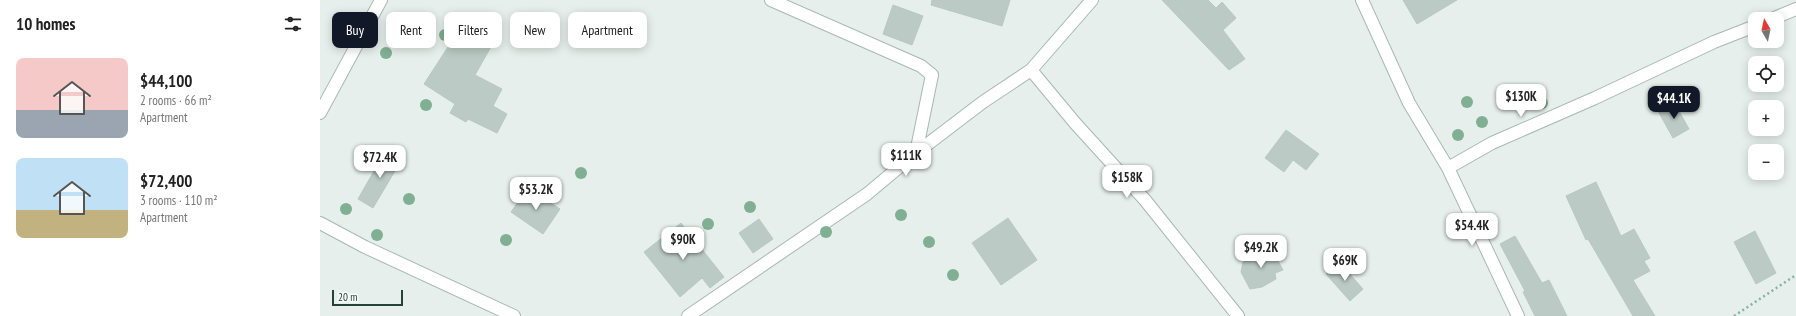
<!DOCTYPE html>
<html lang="en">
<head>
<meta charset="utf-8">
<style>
  :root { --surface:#fff; --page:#f2f2f2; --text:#222; --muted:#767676; --accent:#111827 }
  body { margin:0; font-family:"PT Sans Narrow",sans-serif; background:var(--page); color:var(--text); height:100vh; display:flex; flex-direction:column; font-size:15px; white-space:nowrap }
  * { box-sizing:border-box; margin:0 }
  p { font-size:13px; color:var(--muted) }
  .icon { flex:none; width:22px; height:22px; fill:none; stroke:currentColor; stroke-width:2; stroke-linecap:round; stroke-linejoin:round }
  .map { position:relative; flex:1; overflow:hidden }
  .sheet { display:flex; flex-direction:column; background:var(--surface); width:320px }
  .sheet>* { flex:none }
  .top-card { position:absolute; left:12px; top:12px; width:380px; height:36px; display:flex; gap:8px }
  .needle { width:26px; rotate:351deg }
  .tools { position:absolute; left:1428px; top:12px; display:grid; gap:8px }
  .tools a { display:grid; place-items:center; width:36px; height:36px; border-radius:8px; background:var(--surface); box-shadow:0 2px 10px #0003; font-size:20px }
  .scale { position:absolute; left:12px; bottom:10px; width:71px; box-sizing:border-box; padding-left:4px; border:2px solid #24423a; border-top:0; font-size:11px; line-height:14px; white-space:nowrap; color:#24423a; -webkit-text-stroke:3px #f7fbf9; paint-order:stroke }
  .price { position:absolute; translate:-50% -34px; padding:0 9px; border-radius:8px; background:#fff; color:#222; font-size:13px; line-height:26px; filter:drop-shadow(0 1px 2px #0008) }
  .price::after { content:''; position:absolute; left:50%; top:24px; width:12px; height:9px; margin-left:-6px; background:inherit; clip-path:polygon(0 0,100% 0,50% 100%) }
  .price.current { background:var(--accent); color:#fff }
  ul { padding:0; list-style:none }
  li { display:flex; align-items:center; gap:12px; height:100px; padding:0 16px }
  li span { display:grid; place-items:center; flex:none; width:112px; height:80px; border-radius:8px; color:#555 }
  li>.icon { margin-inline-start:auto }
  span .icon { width:48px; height:48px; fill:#fffc; stroke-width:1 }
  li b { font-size:17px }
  h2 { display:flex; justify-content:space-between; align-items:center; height:48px; padding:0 16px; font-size:17px }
  .tag { padding:0 14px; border-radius:8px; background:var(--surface); box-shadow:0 2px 10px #0003; font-size:14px; line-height:36px }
  .tag.current { background:var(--accent); color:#fff }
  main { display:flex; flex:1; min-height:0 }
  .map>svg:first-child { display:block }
  .building { fill:#bbcac4; stroke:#b8c9c2 }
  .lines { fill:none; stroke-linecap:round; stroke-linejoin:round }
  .minor-casing { stroke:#a8b8b2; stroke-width:14 }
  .path { stroke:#86b3a5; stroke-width:2.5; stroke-dasharray:2 3; stroke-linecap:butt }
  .minor { stroke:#fff; stroke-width:12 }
  .tree { fill:#80af93 }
</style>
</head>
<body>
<main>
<section class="sheet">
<h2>10 homes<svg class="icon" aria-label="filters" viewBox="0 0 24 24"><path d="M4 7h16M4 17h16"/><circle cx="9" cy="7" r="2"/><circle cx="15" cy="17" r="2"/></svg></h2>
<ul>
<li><span style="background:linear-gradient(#f6c9c9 65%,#9aa5b1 0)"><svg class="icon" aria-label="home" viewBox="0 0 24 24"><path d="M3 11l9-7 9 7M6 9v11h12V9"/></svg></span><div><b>$44,100</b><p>2 rooms · 66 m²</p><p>Apartment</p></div></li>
<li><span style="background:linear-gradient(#bfe0f5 65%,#c2b280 0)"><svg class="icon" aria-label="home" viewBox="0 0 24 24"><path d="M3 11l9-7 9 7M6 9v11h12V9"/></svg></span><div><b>$72,400</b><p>3 rooms · 110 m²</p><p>Apartment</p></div></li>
</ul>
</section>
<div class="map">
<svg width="1476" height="316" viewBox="0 0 1476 316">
  <rect width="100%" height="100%" fill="#e6efeb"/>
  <path class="building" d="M 612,0 L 690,0 L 682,26 L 611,5 Z
    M 842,0 L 888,0 L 896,8 L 902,2 L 916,18 L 903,30 L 925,59 L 909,70 Z
    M 1083,0 L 1137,0 L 1097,24 Z
    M 573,5 L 603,16 L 592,45 L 563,34 Z
    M 150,13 L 181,29 L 155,75 L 182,89 L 173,106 L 187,114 L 177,133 L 148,119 L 146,122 L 130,113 L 135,104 L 104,84 Z
    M 1354,102 L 1369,129 L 1353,138 L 1338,111 Z
    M 966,130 L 999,154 L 986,170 L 973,160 L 964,172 L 945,158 Z
    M 66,150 L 82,159 L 53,208 L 38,199 Z
    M 1276,182 L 1301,236 L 1314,229 L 1330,258 L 1324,261 L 1330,271 L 1313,280 L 1335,316 L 1313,316 L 1268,239 L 1266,240 L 1246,196 Z
    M 208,188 L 240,209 L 223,234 L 191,212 Z
    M 688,218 L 717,260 L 681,285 L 652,243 Z
    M 439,219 L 453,239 L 433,253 L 419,233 Z
    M 361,223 L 404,277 L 390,288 L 382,278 L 360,297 L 324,252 Z
    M 1435,231 L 1456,273 L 1436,284 L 1414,242 Z
    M 1195,236 L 1222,283 L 1229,280 L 1247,316 L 1215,316 L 1203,292 L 1205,291 L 1180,244 Z
    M 951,248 L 963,270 L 955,273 L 956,279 L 942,287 L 930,289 L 921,272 L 923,262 Z
    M 1020,263 L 1043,289 L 1030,301 L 1006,274 Z"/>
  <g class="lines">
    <g class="minor-casing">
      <path id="minor" d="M 451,0 L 601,66 L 612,75 L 596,153
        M 1042,0 L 1089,103 L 1128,168 L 1172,143 L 1275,98 L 1394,42 L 1435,26
        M 1452,19 L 1476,9
        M 711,70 L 755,123 L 825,200 L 918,316
        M 0,113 L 61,0
        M 1128,168 L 1198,316
        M 0,223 L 45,247 L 194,316
        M 368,316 L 547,194 L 596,153 L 663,102 L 711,70 L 772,0"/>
    </g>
    <path class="path" d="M 1414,316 L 1476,275"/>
    <use href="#minor" class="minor"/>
  </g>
  <g class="tree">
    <circle cx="125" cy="35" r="6"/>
    <circle cx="66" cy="53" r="6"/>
    <circle cx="1147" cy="102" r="6"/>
    <circle cx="1222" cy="103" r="6"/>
    <circle cx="106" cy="105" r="6"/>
    <circle cx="1162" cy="122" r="6"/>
    <circle cx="1138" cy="135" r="6"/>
    <circle cx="261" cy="173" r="6"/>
    <circle cx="89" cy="199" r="6"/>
    <circle cx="430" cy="207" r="6"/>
    <circle cx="26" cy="209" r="6"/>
    <circle cx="581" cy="215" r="6"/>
    <circle cx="388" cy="224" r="6"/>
    <circle cx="506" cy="232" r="6"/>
    <circle cx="57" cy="235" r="6"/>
    <circle cx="186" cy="240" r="6"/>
    <circle cx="609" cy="242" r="6"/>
    <circle cx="633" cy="275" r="6"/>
  </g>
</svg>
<div class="tools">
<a><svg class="needle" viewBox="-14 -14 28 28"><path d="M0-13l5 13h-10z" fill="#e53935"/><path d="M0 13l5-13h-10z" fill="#767676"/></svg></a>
<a><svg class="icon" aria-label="locate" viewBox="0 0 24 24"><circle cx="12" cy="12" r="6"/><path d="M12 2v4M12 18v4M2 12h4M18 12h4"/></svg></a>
<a>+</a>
<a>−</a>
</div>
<div class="scale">20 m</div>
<b class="price" style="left:1201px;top:118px">$130K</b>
<b class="price current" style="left:1354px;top:120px">$44.1K</b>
<b class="price" style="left:586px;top:177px">$111K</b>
<b class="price" style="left:60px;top:179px">$72.4K</b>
<b class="price" style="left:807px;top:199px">$158K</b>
<b class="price" style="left:216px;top:211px">$53.2K</b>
<b class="price" style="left:1152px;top:247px">$54.4K</b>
<b class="price" style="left:363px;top:261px">$90K</b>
<b class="price" style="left:941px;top:269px">$49.2K</b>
<b class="price" style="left:1025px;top:282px">$69K</b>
<div class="top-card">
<a class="tag current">Buy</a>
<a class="tag">Rent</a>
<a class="tag">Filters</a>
<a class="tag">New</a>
<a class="tag">Apartment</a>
</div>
</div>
</main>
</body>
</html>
